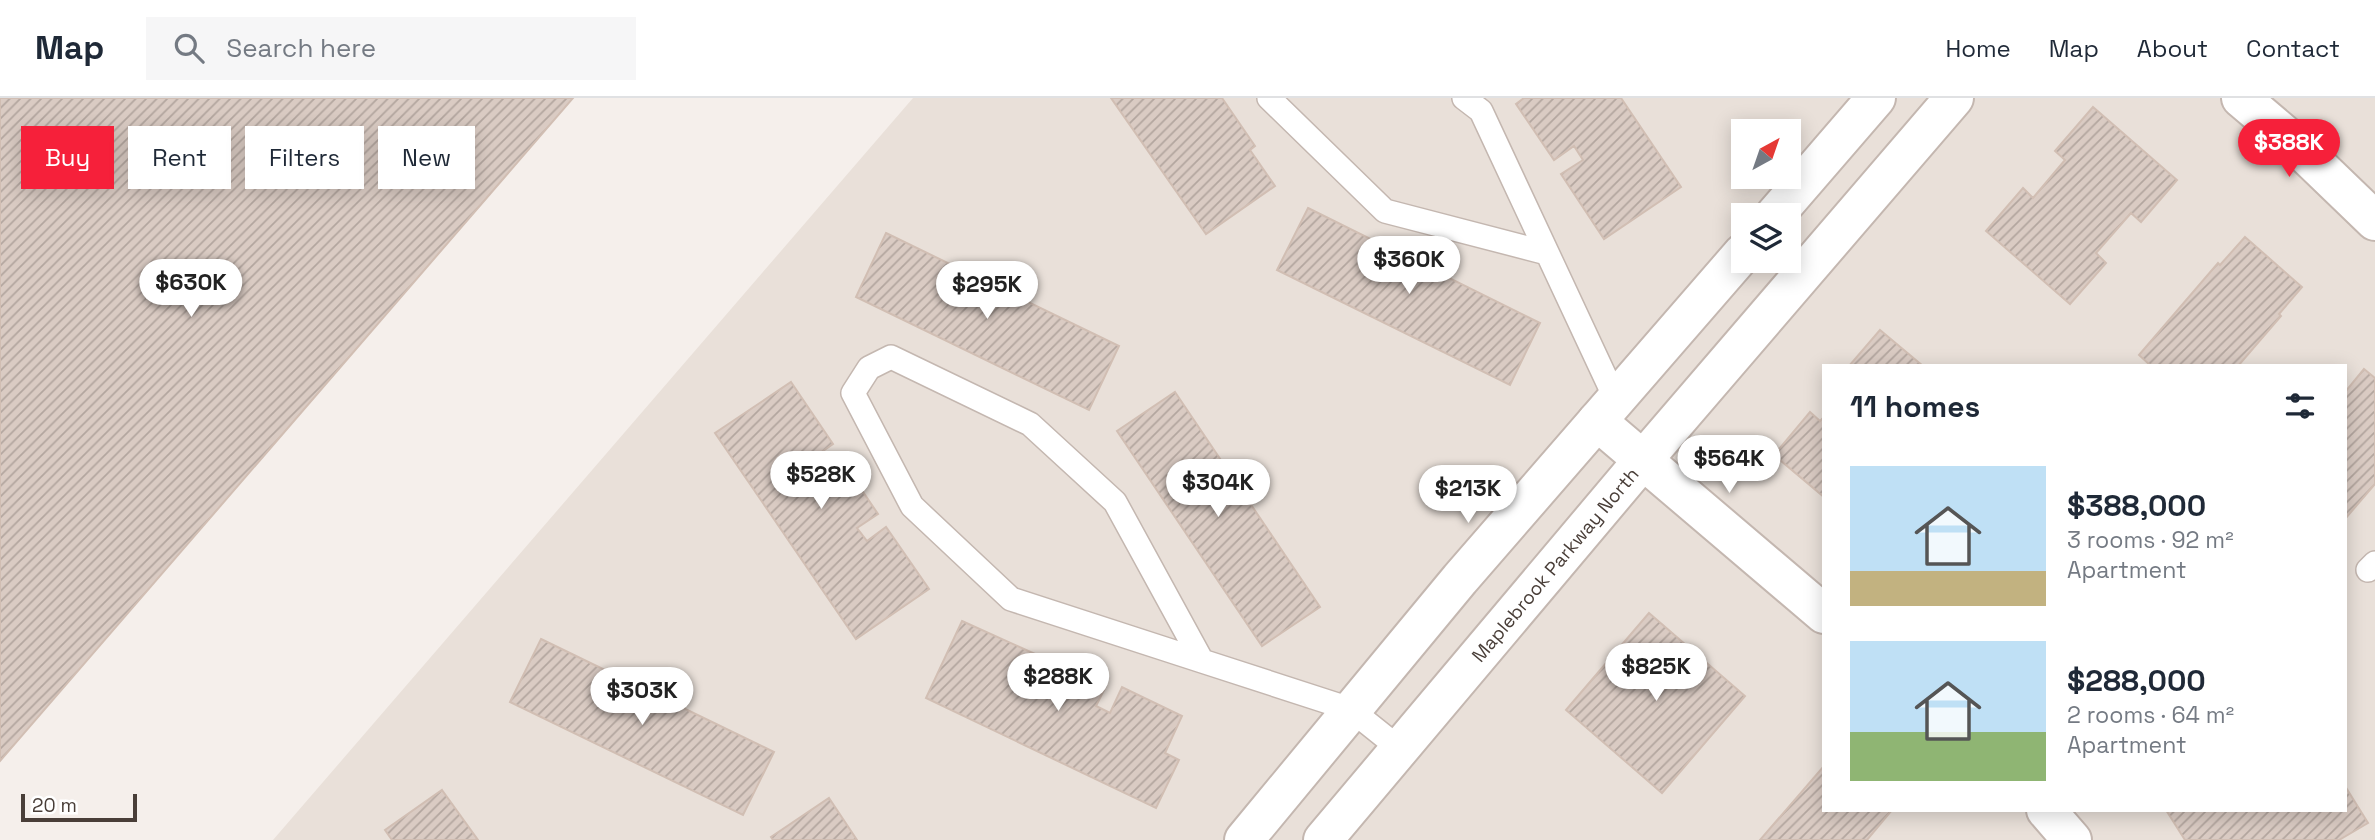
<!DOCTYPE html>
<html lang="en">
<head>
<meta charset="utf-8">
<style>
  :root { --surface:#fff; --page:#f6f6f7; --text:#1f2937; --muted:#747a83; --line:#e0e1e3; --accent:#f6203a }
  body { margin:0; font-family:"Space Grotesk",sans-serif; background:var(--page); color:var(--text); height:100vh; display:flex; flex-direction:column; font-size:26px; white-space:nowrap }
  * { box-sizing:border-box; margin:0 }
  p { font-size:23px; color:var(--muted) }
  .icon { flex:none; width:38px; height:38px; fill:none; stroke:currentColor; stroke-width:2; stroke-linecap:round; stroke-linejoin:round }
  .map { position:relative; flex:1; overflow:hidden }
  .sheet { position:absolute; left:1822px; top:266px; width:525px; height:448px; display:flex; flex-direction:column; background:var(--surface); border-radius:0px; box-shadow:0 4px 18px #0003 }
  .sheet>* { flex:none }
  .guide { position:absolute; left:21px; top:28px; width:665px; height:63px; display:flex; gap:14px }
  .needle { width:46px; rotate:40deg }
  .fabs { position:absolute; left:1731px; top:21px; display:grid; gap:14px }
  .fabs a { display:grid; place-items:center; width:70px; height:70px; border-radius:0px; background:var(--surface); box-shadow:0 4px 18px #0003; font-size:35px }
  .scale { position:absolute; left:21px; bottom:18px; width:116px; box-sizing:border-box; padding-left:7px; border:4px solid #493e38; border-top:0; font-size:19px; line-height:24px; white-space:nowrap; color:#493e38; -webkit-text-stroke:5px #fff; paint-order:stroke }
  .price { position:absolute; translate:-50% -60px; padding:0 16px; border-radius:24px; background:#fff; color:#222; font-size:23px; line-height:46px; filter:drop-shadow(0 2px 4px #0008) }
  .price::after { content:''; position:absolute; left:50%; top:42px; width:21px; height:16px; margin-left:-10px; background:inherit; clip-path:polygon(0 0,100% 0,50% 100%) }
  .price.selected { background:var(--accent); color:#fff }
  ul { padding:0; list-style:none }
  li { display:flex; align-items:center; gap:21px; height:175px; padding:0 28px }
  li span { display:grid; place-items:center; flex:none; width:196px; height:140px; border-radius:0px; color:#555 }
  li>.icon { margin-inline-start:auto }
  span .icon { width:84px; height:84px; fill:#fffc; stroke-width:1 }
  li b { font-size:30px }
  h2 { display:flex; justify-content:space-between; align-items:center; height:84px; padding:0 28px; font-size:30px }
  .chip { padding:0 24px; border-radius:0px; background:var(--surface); box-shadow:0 4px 18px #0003; font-size:24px; line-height:63px }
  .chip.selected { background:var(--accent); color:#fff }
  header { display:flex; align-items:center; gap:42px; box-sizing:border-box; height:98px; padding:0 35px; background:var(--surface); border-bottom:2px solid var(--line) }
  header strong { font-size:33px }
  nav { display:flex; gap:38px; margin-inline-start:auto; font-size:24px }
  .search { width:490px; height:63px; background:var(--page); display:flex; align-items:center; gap:18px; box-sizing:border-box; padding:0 24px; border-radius:0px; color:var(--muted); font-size:26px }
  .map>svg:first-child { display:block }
  .residential { fill:#e9e0d9; fill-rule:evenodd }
  .building { fill:url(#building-hatch); stroke:#d1beb3; stroke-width:2 }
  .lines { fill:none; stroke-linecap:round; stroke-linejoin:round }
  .service-casing { stroke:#c4b7b0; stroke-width:26 }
  .minor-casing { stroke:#c4b7b0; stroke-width:42 }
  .service { stroke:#fff; stroke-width:23 }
  .minor { stroke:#fff; stroke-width:38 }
  .labels { text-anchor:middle; stroke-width:7; stroke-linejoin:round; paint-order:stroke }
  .street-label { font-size:19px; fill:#493e38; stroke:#fff }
</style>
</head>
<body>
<header>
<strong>Map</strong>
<div class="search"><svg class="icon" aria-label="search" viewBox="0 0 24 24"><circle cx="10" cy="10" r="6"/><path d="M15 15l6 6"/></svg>Search here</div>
<nav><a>Home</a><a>Map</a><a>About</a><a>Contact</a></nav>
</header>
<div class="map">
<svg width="2375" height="742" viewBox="0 0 2375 742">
  <defs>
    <pattern id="building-hatch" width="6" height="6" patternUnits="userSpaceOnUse" patternTransform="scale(1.75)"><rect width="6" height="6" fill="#dacbc3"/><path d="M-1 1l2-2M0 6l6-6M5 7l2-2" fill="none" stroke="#b3a69f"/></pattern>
  </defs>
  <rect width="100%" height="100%" fill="#f5efeb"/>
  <path class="residential" d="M 913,0 L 2375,0 L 2375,742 L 273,742 ZM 1743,33 L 1788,33 L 1788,79 L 1743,79 ZM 1743,117 L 1788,117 L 1788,163 L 1743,163 ZM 1824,268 L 2345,268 L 2345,712 L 1824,712 Z"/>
  <path class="building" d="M 0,0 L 573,0 L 0,663 Z
    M 1111,0 L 1222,0 L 1255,48 L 1250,52 L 1275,88 L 1206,136 Z
    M 1524,0 L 1621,0 L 1681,89 L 1604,141 L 1561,76 L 1583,62 L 1574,48 L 1554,62 L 1516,6 Z
    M 2093,9 L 2177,82 L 2141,124 L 2131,115 L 2096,155 L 2106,165 L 2070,206 L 1986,133 L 2023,90 L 2033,100 L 2065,62 L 2055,53 Z
    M 1308,110 L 1540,225 L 1510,287 L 1277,172 Z
    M 886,135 L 1119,248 L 1089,312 L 856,199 Z
    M 2245,139 L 2302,189 L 2279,216 L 2281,218 L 2238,268 L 2151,268 L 2139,257 L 2218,165 L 2220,167 Z
    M 1880,232 L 1923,268 L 1849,268 Z
    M 2364,271 L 2375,280 L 2375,386 L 2345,421 L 2345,294 Z
    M 791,284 L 833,346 L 813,360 L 821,373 L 840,360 L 878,416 L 857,430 L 867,443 L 886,429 L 929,491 L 856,541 L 715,335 Z
    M 1175,294 L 1320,509 L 1262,548 L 1117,333 Z
    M 1810,314 L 1820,323 L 1824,319 L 1824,399 L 1774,357 Z
    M 1649,515 L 1745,598 L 1662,695 L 1566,612 Z
    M 962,523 L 1106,588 L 1096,608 L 1110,615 L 1122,589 L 1182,618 L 1165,655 L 1179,662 L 1156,710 L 926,600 Z
    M 541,541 L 774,654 L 743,717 L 510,604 Z
    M 1824,668 L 1824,712 L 1892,712 L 1867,742 L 1760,742 Z
    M 2345,688 L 2368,725 L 2339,742 L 2185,742 L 2166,712 L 2345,712 Z
    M 442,692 L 478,742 L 392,742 L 385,732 Z
    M 829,700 L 857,742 L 773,742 L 771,739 Z"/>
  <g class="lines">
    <g class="service-casing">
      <path id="service" d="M 1269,0 L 1385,113 L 1547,155
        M 1464,0 L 1481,13 L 1616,302
        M 2368,472 L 2375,465
        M 1202,563 L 1011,501 L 912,408 L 853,295 L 869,270 L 891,259 L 1030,326 L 1115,404 L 1202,563 L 1350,611 L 1400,651"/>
    </g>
    <g class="minor-casing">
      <g id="minor">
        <path d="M 2241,0 L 2294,45 L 2375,123"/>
        <path d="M 1775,117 L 1876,0"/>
        <path d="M 1597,323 L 1824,516"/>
        <path d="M 2046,712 L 2072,742"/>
        <path d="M 1244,742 L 1460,481 L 1743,155"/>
        <path id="s1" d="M 1323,742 L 1643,362 L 1954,0"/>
      </g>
    </g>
    <use href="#service" class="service"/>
    <use href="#minor" class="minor"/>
  </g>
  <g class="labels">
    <g class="street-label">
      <text dy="7" stroke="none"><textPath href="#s1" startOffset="360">Maplebrook Parkway North</textPath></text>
    </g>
  </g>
</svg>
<div class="fabs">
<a><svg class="needle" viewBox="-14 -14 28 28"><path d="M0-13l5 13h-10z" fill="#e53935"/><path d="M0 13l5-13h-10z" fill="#747a83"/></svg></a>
<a><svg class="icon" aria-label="layers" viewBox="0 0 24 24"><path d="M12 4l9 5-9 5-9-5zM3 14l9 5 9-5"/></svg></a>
</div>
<div class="scale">20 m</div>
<b class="price selected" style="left:2289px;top:81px">$388K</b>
<b class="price" style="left:1409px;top:198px">$360K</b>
<b class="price" style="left:191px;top:221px">$630K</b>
<b class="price" style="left:987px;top:223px">$295K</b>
<b class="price" style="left:1729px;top:397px">$564K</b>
<b class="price" style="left:821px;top:413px">$528K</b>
<b class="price" style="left:1218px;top:421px">$304K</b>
<b class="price" style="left:1468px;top:427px">$213K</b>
<b class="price" style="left:1656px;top:605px">$825K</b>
<b class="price" style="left:1058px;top:615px">$288K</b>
<b class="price" style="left:642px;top:629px">$303K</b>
<div class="guide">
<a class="chip selected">Buy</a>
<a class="chip">Rent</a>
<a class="chip">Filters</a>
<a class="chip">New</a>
</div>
<section class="sheet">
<h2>11 homes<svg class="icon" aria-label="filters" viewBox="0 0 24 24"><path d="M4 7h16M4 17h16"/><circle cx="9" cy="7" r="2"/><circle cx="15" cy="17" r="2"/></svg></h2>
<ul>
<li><span style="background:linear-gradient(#bfe0f5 75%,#c2b280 0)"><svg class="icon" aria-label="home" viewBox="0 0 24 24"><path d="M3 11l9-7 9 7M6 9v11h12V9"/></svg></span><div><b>$388,000</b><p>3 rooms · 92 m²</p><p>Apartment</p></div></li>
<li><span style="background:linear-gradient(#bfe0f5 65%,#8fb573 0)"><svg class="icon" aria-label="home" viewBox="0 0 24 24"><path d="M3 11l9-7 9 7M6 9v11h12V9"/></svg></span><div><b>$288,000</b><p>2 rooms · 64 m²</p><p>Apartment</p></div></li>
</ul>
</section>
</div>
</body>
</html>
